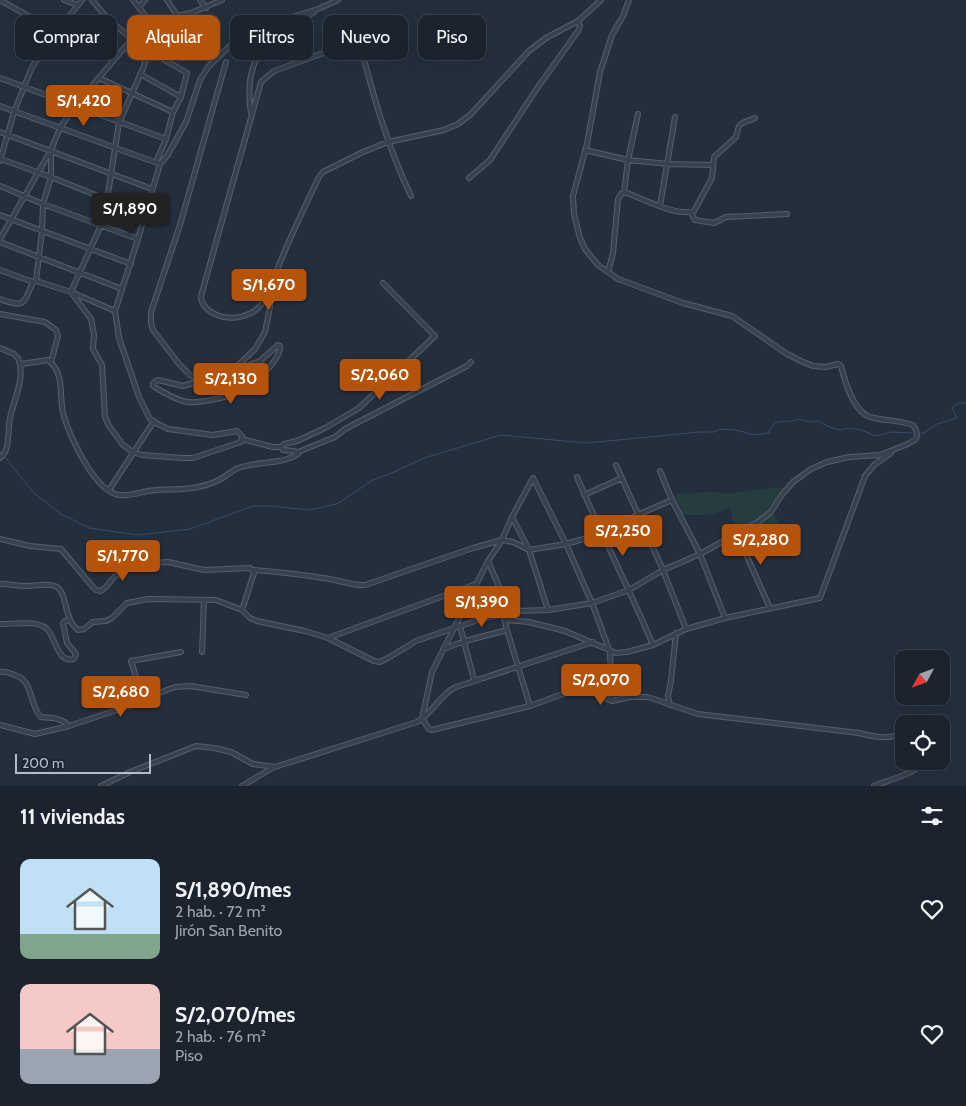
<!DOCTYPE html>
<html lang="es">
<head>
<meta charset="utf-8">
<style>
  :root { --surface:#1b232e; --page:#242b36; --text:#f1f3f6; --muted:#a0a4aa; --line:#39404a; --accent:#b45309 }
  body { margin:0; font-family:Cabin,sans-serif; background:var(--page); color:var(--text); height:100vh; display:flex; flex-direction:column; font-size:19px; white-space:nowrap }
  * { box-sizing:border-box; margin:0 }
  p { font-size:16px; color:var(--muted) }
  .icon { flex:none; width:28px; height:28px; fill:none; stroke:currentColor; stroke-width:2; stroke-linecap:round; stroke-linejoin:round }
  .map { position:relative; height:786px; overflow:hidden }
  .panel { display:flex; flex-direction:column; background:var(--surface); flex:1 }
  .panel>* { flex:none }
  .guide { position:absolute; left:15px; top:15px; width:500px; height:45px; display:flex; gap:10px }
  .needle { width:32px; rotate:229deg }
  .fabs { position:absolute; left:895px; top:650px; display:grid; gap:10px }
  .fabs a { display:grid; place-items:center; width:55px; height:55px; border-radius:10px; background:var(--surface); box-shadow:0 5px 20px #0002,0 0 0 1px var(--line); font-size:25px }
  .scale { position:absolute; left:15px; bottom:12px; width:136px; box-sizing:border-box; padding-left:5px; border:2px solid #b4bcc9; border-top:0; font-size:14px; line-height:18px; white-space:nowrap; color:#b4bcc9; -webkit-text-stroke:4px #1d2633; paint-order:stroke }
  .price { position:absolute; translate:-50% -42px; padding:0 11px; border-radius:5px; background:var(--accent); color:#fff; font-size:16px; line-height:32px; filter:drop-shadow(0 1px 2px #0008) }
  .price::after { content:''; position:absolute; left:50%; top:30px; width:15px; height:11px; margin-left:-8px; background:inherit; clip-path:polygon(0 0,100% 0,50% 100%) }
  .price.active { background:#222; color:#fff }
  ul { padding:0; list-style:none }
  li { display:flex; align-items:center; gap:15px; height:125px; padding:0 20px }
  li span { display:grid; place-items:center; flex:none; width:140px; height:100px; border-radius:10px; color:#555 }
  li>.icon { margin-inline-start:auto }
  span .icon { width:60px; height:60px; fill:#fffc; stroke-width:1 }
  li b { font-size:21px }
  h2 { display:flex; justify-content:space-between; align-items:center; height:60px; padding:0 20px; font-size:21px }
  .pill { padding:0 18px; border-radius:10px; background:var(--surface); box-shadow:0 5px 20px #0002,0 0 0 1px var(--line); font-size:18px; line-height:45px }
  .pill.active { background:var(--accent); color:#fff }
  .map>svg:first-child { display:block }
  .green { fill:#263c3f }
  .lines { fill:none; stroke-linecap:round; stroke-linejoin:round }
  .stream { stroke:#394c67; stroke-width:1 }
  .street-casing { stroke:#565f6c; stroke-width:6 }
  .street { stroke:#38414e; stroke-width:4 }
</style>
</head>
<body>
<div class="map">
<svg width="966" height="786" viewBox="0 0 966 786">
  <rect width="100%" height="100%" fill="#242f3e"/>
  <path class="green" d="M 781,487 L 784,489 L 770,507 L 783,532 L 772,543 L 774,552 L 751,558 L 734,527 L 730,508 L 710,515 L 682,515 L 675,498 L 677,494 L 708,492 L 729,493 Z"/>
  <g class="lines">
    <path class="stream" d="M 921,433 L 924,433 L 937,424 L 957,418 L 952,408 L 959,403 L 966,403
      M 0,451 L 33,492 L 61,514 L 89,528 L 138,535 L 190,529 L 253,506 L 271,506 L 309,510 L 337,504 L 373,480 L 394,472 L 424,458 L 501,435 L 586,443 L 700,432 L 714,432 L 719,429 L 736,430 L 754,435 L 769,433 C 775,415 784,425 799,419 L 810,422 L 818,421 L 829,427 L 840,430 L 850,428 L 861,430 L 876,436 L 892,432 L 912,433"/>
    <g class="street-casing">
      <path id="street" d="M 0,0 L 57,32
        M 64,0 L 77,5
        M 92,0 L 108,19 L 133,40
        M 133,0 L 152,24
        M 167,0 L 178,17 L 221,55
        M 200,0 L 206,8
        M 139,7 L 145,0
        M 160,21 L 167,18 L 191,13 L 222,0
        M 398,26 L 274,71 L 261,82 L 201,296 C 201,305 209,312 217,315 C 231,321 250,317 260,306 C 271,295 272,279 279,265 C 291,235 305,206 319,177 L 323,172 L 363,152 L 388,142 L 444,130 L 458,124 L 470,115 L 529,51 L 546,38 L 578,21 L 601,0
        M 359,41 C 373,94 387,146 411,196
        M 148,50 L 187,73 L 181,97 L 173,112 L 166,139 L 156,162
        M 226,62 L 180,225 L 151,312 L 151,324 L 153,330 L 179,364 L 190,375 L 200,381 L 208,380 L 232,371 L 255,349 L 265,332 L 270,307 L 270,293
        M 140,74 L 181,97
        M 0,78 L 166,139
        M 99,78 L 173,112
        M 0,106 L 160,164
        M 251,113 C 249,102 249,92 250,81 C 256,39 282,34 314,12
        M 0,132 L 152,189
        M 585,150 L 628,160 L 668,164 L 712,165
        M 1,159 L 51,177 L 145,215
        M 0,161 L 14,112 L 32,67 L 57,32 L 82,0
        M 469,178 L 490,160 L 538,87 L 578,31 L 580,26 L 578,21
        M 0,186 L 43,204 L 138,239
        M 624,193 L 628,160 L 638,114
        M 660,206 L 675,117
        M 691,213 L 695,220 L 714,223 L 726,217 L 787,214
        M 0,215 L 131,264
        M 0,239 L 51,150 L 60,128 L 75,106 L 125,47 L 144,29 L 160,21 L 159,29 L 148,50 L 144,66 L 119,123 L 107,200 L 101,225 L 71,292 L 91,319 L 94,335 L 93,349 L 102,365 L 105,417 L 109,426 L 123,445 L 133,452 L 142,455 L 183,458 L 193,458 L 241,442 L 242,436 L 237,431 L 213,435 L 168,429 L 156,423 L 150,419 L 139,397 L 119,338 L 115,311 L 138,239 L 160,164 L 167,156 L 186,122 L 200,80 L 208,67 L 234,42 L 245,32 L 318,9 L 338,0
        M 0,242 L 122,289
        M 0,270 L 33,282 L 36,281 L 71,292 L 115,311
        M 608,272 L 613,253 L 618,199 L 622,193 L 627,193 C 643,199 677,217 694,211 L 712,178 L 714,157 L 736,137 C 740,120 739,125 755,118
        M 36,281 L 42,231 L 43,204 L 51,177 L 51,152
        M 0,299 C 25,308 23,305 33,282
        M 0,314 L 45,322 L 56,330 L 58,336 L 51,362
        M 0,348 L 14,354 L 18,358 C 26,377 14,399 10,418 C 7,431 11,450 0,458
        M 20,369 L 22,364 L 48,360 C 65,373 59,394 63,413 C 69,435 94,491 119,495 C 132,497 144,490 157,490 C 178,489 197,490 217,481 C 224,478 229,473 236,469 C 253,461 282,465 298,454 L 294,451 L 283,450 L 281,447
        M 200,381 L 183,386 L 158,380 L 153,383 L 153,386 C 163,392 177,401 188,402 C 197,403 221,399 230,395 C 246,388 280,365 280,346 L 278,345 L 260,361 L 235,371
        M 242,439 L 273,447 L 281,447 L 284,444 L 297,441 L 327,427 L 359,408 L 435,336 L 383,283
        M 298,452 L 335,437 L 345,429 L 467,366 L 471,362
        M 616,465 L 663,570 L 686,629
        M 660,471 L 672,500 L 700,554 L 725,618
        M 577,477 C 601,534 629,588 653,645
        M 533,478 L 512,517 L 502,540 L 488,561 L 432,672 L 422,719 L 429,729 L 432,730 L 530,706 L 568,692 L 586,688 L 612,701 L 631,697 L 648,697 L 698,714 L 859,733 C 875,737 888,740 904,733
        M 533,478 L 566,544 L 592,603 L 610,652 L 612,701
        M 109,490 L 154,421
        M 584,495 L 622,478
        M 512,517 L 529,550 L 548,610
        M 735,534 L 741,543 L 770,608
        M 0,539 L 30,546 L 61,549 L 93,587 L 96,590 L 101,591 L 106,587 L 114,577 L 129,568 L 154,563 L 168,562 L 204,570 L 250,568 L 254,573 L 242,610
        M 488,561 L 510,612
        M 253,570 C 279,572 304,575 330,579 C 341,581 354,586 365,585 L 473,548 L 502,540 L 513,542 L 529,550 L 566,544 L 601,534 L 637,515 L 672,500
        M 0,584 C 9,584 18,586 27,586 C 36,586 47,583 55,586 C 68,591 63,619 78,630 L 84,629 L 93,622 L 106,621 L 112,618 L 127,603 L 148,599 L 216,600 L 242,610 L 250,618 L 257,621 L 305,631 L 328,638 L 374,661 L 380,662 L 388,658 L 416,641 L 484,618 L 506,614
        M 506,620 L 529,622 L 565,631 L 616,653 L 627,652 L 653,645 L 686,629 L 725,618 L 820,598 L 865,476 L 874,465 L 891,453
        M 0,624 C 12,624 39,620 47,629 C 56,638 57,663 74,659 L 76,654 L 67,643 L 63,623 L 65,621 L 70,620
        M 460,626 L 474,680
        M 328,638 L 476,584
        M 443,649 L 465,641 L 507,630
        M 202,652 L 204,600
        M 0,672 C 6,671 10,673 15,675 C 34,681 28,703 41,717 C 51,718 61,717 69,726
        M 143,699 L 131,661 L 181,652
        M 670,705 L 668,696 L 671,681 L 676,633
        M 530,706 L 507,630 L 504,618 L 506,614 L 516,611 L 548,610 L 592,603 L 629,590 L 663,570 L 700,554 L 758,522 L 771,512 L 781,496 L 793,482 L 811,469 L 827,462 L 849,457 L 880,455 L 908,444 L 916,439 L 917,435 L 916,430 L 913,425 C 899,420 884,421 870,417 C 853,411 845,382 841,366 L 838,364 L 826,367 L 813,366 L 801,361 L 787,354 L 732,316 L 683,303 L 618,279 L 598,265 L 585,249 L 580,238 L 574,214 L 573,196 L 587,144 L 600,72 L 612,35 L 623,16 L 629,0
        M 0,725 L 35,734 L 69,726 L 129,706 L 143,699 L 175,687 L 191,686 L 246,695
        M 101,786 L 130,772 L 196,746 L 214,748 L 231,752 L 253,764 L 275,767 L 417,722 C 433,713 440,694 456,687 L 593,642
        M 242,786 L 274,767
        M 874,786 C 891,779 913,775 925,761"/>
    </g>
    <use href="#street" class="street"/>
  </g>
</svg>
<div class="fabs">
<a><svg class="needle" viewBox="-14 -14 28 28"><path d="M0-13l5 13h-10z" fill="#e53935"/><path d="M0 13l5-13h-10z" fill="#a0a4aa"/></svg></a>
<a><svg class="icon" aria-label="locate" viewBox="0 0 24 24"><circle cx="12" cy="12" r="6"/><path d="M12 2v4M12 18v4M2 12h4M18 12h4"/></svg></a>
</div>
<div class="scale">200 m</div>
<b class="price" style="left:84px;top:127px">S/1,420</b>
<b class="price active" style="left:130px;top:235px">S/1,890</b>
<b class="price" style="left:269px;top:311px">S/1,670</b>
<b class="price" style="left:380px;top:401px">S/2,060</b>
<b class="price" style="left:231px;top:405px">S/2,130</b>
<b class="price" style="left:623px;top:557px">S/2,250</b>
<b class="price" style="left:761px;top:566px">S/2,280</b>
<b class="price" style="left:123px;top:582px">S/1,770</b>
<b class="price" style="left:482px;top:628px">S/1,390</b>
<b class="price" style="left:601px;top:706px">S/2,070</b>
<b class="price" style="left:121px;top:718px">S/2,680</b>
<div class="guide">
<a class="pill">Comprar</a>
<a class="pill active">Alquilar</a>
<a class="pill">Filtros</a>
<a class="pill">Nuevo</a>
<a class="pill">Piso</a>
</div>
</div>
<section class="panel">
<h2>11 viviendas<svg class="icon" aria-label="filters" viewBox="0 0 24 24"><path d="M4 7h16M4 17h16"/><circle cx="9" cy="7" r="2"/><circle cx="15" cy="17" r="2"/></svg></h2>
<ul>
<li><span style="background:linear-gradient(#bfe0f5 75%,#7fa58c 0)"><svg class="icon" aria-label="home" viewBox="0 0 24 24"><path d="M3 11l9-7 9 7M6 9v11h12V9"/></svg></span><div><b>S/1,890/mes</b><p>2 hab. · 72 m²</p><p>Jirón San Benito</p></div><svg class="icon" aria-label="heart" viewBox="0 0 24 24"><path d="M12 20l-8-8c-3-5 5-10 8-4 3-6 11-1 8 4z"/></svg></li>
<li><span style="background:linear-gradient(#f6c9c9 65%,#9aa5b1 0)"><svg class="icon" aria-label="home" viewBox="0 0 24 24"><path d="M3 11l9-7 9 7M6 9v11h12V9"/></svg></span><div><b>S/2,070/mes</b><p>2 hab. · 76 m²</p><p>Piso</p></div><svg class="icon" aria-label="heart" viewBox="0 0 24 24"><path d="M12 20l-8-8c-3-5 5-10 8-4 3-6 11-1 8 4z"/></svg></li>
</ul>
</section>
</body>
</html>
